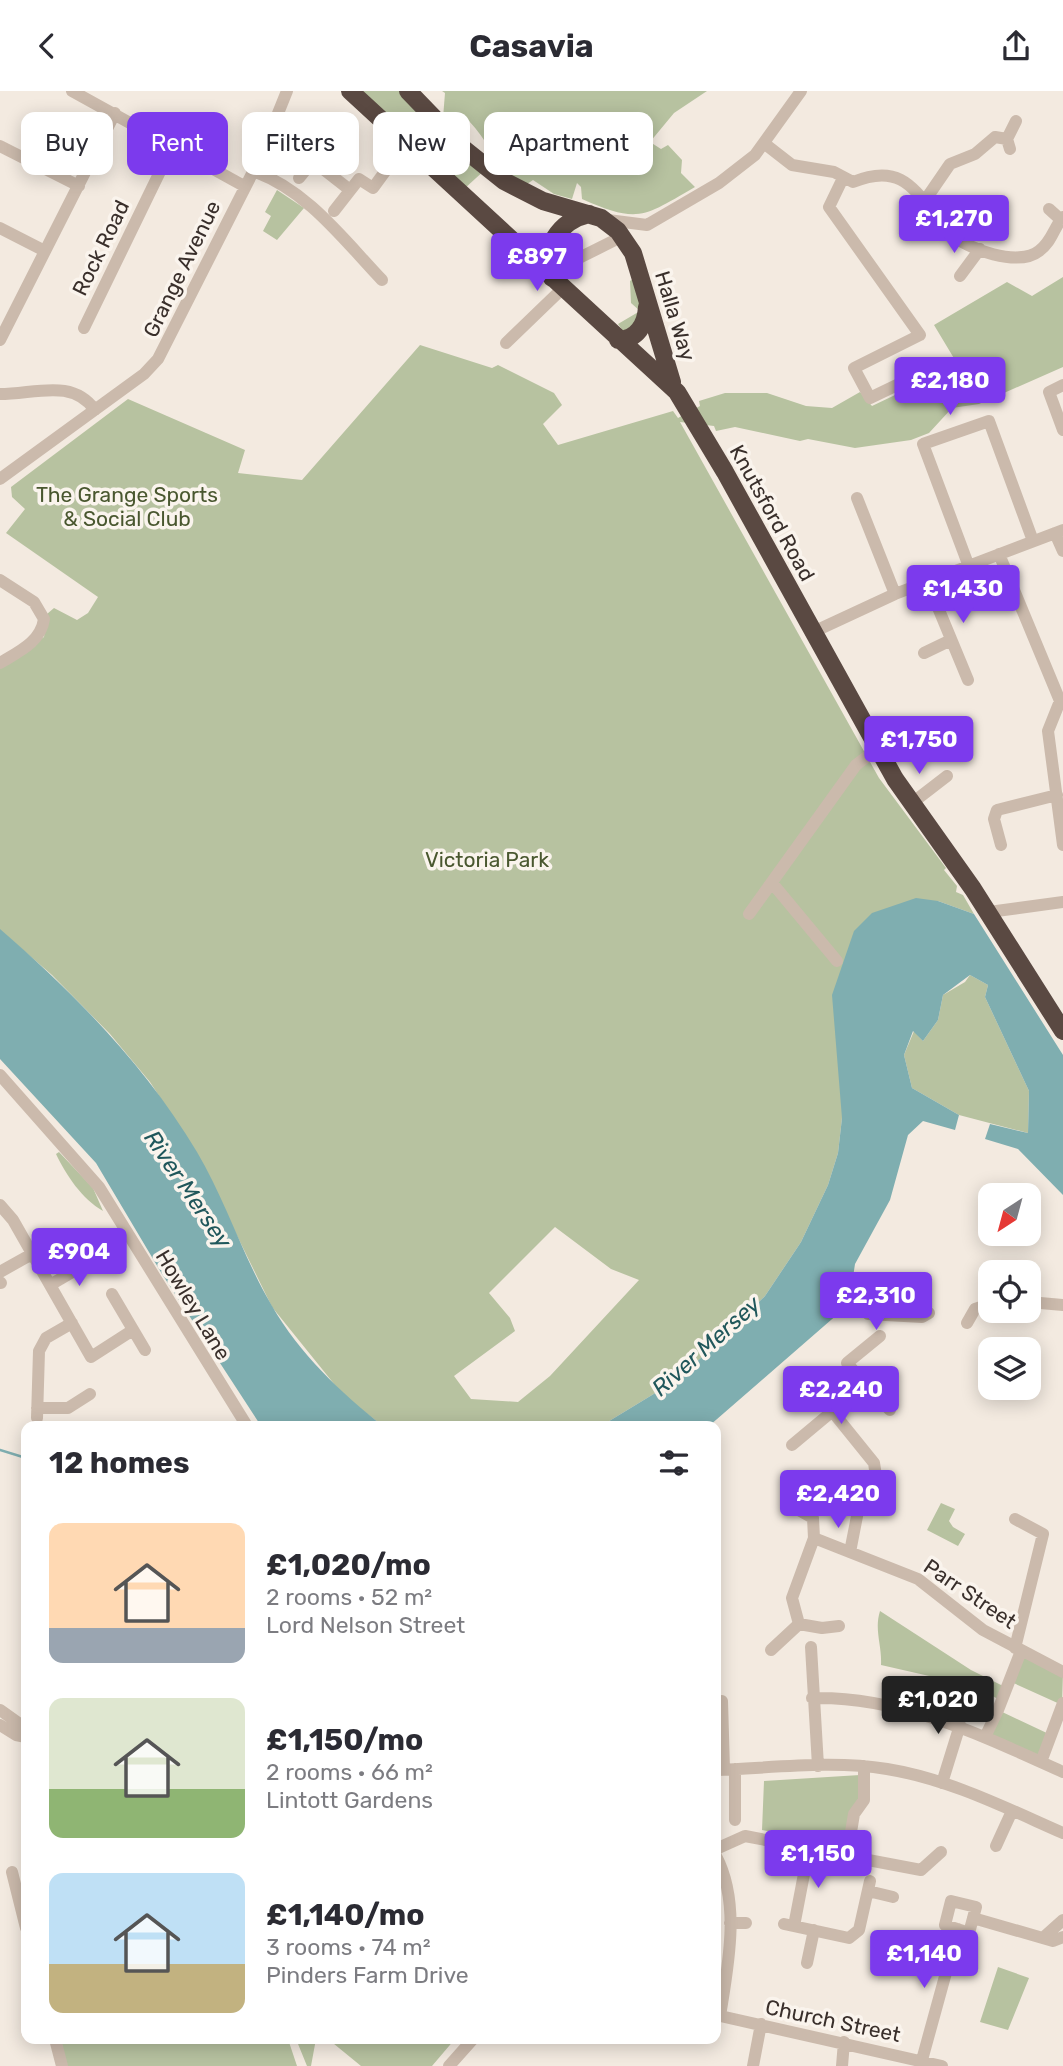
<!DOCTYPE html>
<html lang="en">
<head>
<meta charset="utf-8">
<style>
  :root { --surface:#fff; --page:#f7f7f7; --text:#2b2b33; --muted:#7c7c81; --accent:#7c3aed }
  body { margin:0; font-family:Rubik,sans-serif; background:var(--page); color:var(--text); height:100vh; display:flex; flex-direction:column; font-size:26px; white-space:nowrap }
  * { box-sizing:border-box; margin:0 }
  p { font-size:23px; color:var(--muted) }
  .icon { flex:none; width:38px; height:38px; fill:none; stroke:currentColor; stroke-width:2; stroke-linecap:round; stroke-linejoin:round }
  .map { position:relative; flex:1; overflow:hidden }
  .drawer { position:absolute; left:21px; top:1330px; width:700px; height:623px; display:flex; flex-direction:column; background:var(--surface); border-radius:14px; box-shadow:0 4px 18px #0003 }
  .drawer>* { flex:none }
  .top-card { position:absolute; left:21px; top:21px; width:700px; height:63px; display:flex; gap:14px }
  .needle { width:46px; rotate:216deg }
  .controls { position:absolute; left:978px; top:1092px; display:grid; gap:14px }
  .controls a { display:grid; place-items:center; width:63px; height:63px; border-radius:14px; background:var(--surface); box-shadow:0 4px 18px #0003; font-size:35px }
  .price { position:absolute; translate:-50% -60px; padding:0 16px; border-radius:7px; background:var(--accent); color:#fff; font-size:23px; line-height:46px; filter:drop-shadow(0 2px 4px #0008) }
  .price::after { content:''; position:absolute; left:50%; top:42px; width:21px; height:16px; margin-left:-10px; background:inherit; clip-path:polygon(0 0,100% 0,50% 100%) }
  .price.selected { background:#222; color:#fff }
  ul { padding:0; list-style:none }
  li { display:flex; align-items:center; gap:21px; height:175px; padding:0 28px }
  li span { display:grid; place-items:center; flex:none; width:196px; height:140px; border-radius:14px; color:#555 }
  li>.icon { margin-inline-start:auto }
  span .icon { width:84px; height:84px; fill:#fffc; stroke-width:1 }
  li b { font-size:30px }
  h2 { display:flex; justify-content:space-between; align-items:center; height:84px; padding:0 28px; font-size:30px }
  .pill { padding:0 24px; border-radius:14px; background:var(--surface); box-shadow:0 4px 18px #0003; font-size:24px; line-height:63px }
  .pill.selected { background:var(--accent); color:#fff }
  header { display:flex; justify-content:space-between; align-items:center; height:91px; padding:0 28px; background:var(--surface); font-size:32px; font-weight:700 }
  .map>svg:first-child { display:block }
  .green { fill:#b7c2a0; fill-rule:evenodd }
  .water { fill:#7faeb0 }
  .lines { fill:none; stroke-linecap:round; stroke-linejoin:round }
  .stream { stroke:#7faeb0; stroke-width:2.5 }
  .minor { stroke:#cbbaac; stroke-width:12 }
  .highway { stroke:#5a4942; stroke-width:18 }
  .labels { text-anchor:middle; stroke-width:7; stroke-linejoin:round; paint-order:stroke }
  .street-label { font-size:21px; fill:#392f2b; stroke:#faf4ed }
  .park-label { font-size:21px; fill:#49572f; stroke:#faf4ed }
  .water-label { font-size:23px; font-style:italic; fill:#20575b; stroke:#faf4ed }
</style>
</head>
<body>
<header><svg class="icon" aria-label="back" viewBox="0 0 24 24"><path d="M15 5l-7 7 7 7"/></svg>Casavia<svg class="icon" aria-label="share" viewBox="0 0 24 24"><path d="M12 15V3M7 8l5-5 5 5M5 13v7h14v-7"/></svg></header>
<div class="map">
<svg width="1063" height="1975" viewBox="0 0 1063 1975">
  <rect width="100%" height="100%" fill="#f3eae0"/>
  <path class="green" d="M 350,0 L 408,0 L 487,77 L 464,98 Z
    M 442,0 L 707,0 L 674,22 L 650,51 L 661,58 L 668,54 L 682,69 L 681,82 L 695,96 C 643,126 639,133 582,108 L 581,96 L 577,92 L 572,108 L 554,103 L 533,89 L 524,95 C 496,78 491,53 469,30 L 457,32 L 443,27 L 445,2 Z
    M 277,99 L 304,117 L 277,149 L 263,140 L 271,125 L 265,121 Z
    M 1063,186 L 1063,276 L 979,313 L 952,317 L 929,342 L 911,349 L 855,357 L 808,348 L 800,350 L 735,336 L 716,340 L 714,335 L 680,331 L 879,687 L 946,777 L 944,779 L 957,795 L 956,801 L 963,804 L 974,823 L 938,810 L 842,1027 L 838,1062 L 828,1094 L 801,1151 L 765,1205 L 680,1287 L 601,1335 L 383,1335 L 343,1304 L 272,1216 L 197,1063 L 150,991 L 110,943 L 52,884 L 0,839 L 0,576 L 44,546 L 47,523 L 54,517 L 77,529 L 88,522 L 98,506 L 6,442 L 25,418 L 12,406 L 11,396 L 128,308 L 245,359 L 238,382 L 302,389 L 420,254 L 492,277 L 498,274 L 554,302 L 562,314 L 543,333 L 558,354 L 673,320 L 678,327 L 700,315 L 699,310 L 725,302 L 767,302 L 806,315 L 832,317 L 860,301 L 872,315 L 958,274 L 934,234 L 1007,191 L 1032,205 ZM 555,1136 L 611,1178 L 639,1189 L 550,1285 L 518,1311 L 471,1308 L 454,1285 L 515,1240 L 510,1227 L 489,1202 Z
    M 633,188 L 642,215 L 640,231 L 623,240 L 618,233 L 640,220 L 631,212 L 630,190 Z
    M 970,884 L 988,894 L 985,906 L 1029,1000 L 1028,1042 L 959,1024 L 912,997 L 904,964 L 914,940 L 923,950 L 938,929 L 943,904 L 965,891 Z
    M 59,1061 L 93,1097 L 103,1120 C 82,1108 66,1084 56,1063 Z
    M 941,1412 L 955,1418 L 949,1430 L 953,1436 L 965,1443 L 958,1455 L 927,1439 Z
    M 880,1520 L 971,1579 L 1007,1597 L 1002,1610 L 973,1595 L 881,1574 C 882,1554 874,1539 880,1520 Z
    M 1021,1560 L 1063,1581 L 1062,1614 L 1009,1590 Z
    M 998,1619 L 1051,1644 L 1041,1671 L 985,1646 Z
    M 860,1684 L 863,1694 L 847,1756 L 762,1739 L 764,1690 Z
    M 998,1876 L 1029,1887 L 1008,1939 L 980,1931 Z
    M 61,1948 L 288,1948 L 297,1975 L 66,1975 Z
    M 296,1948 L 316,1948 L 311,1975 L 307,1975 Z
    M 328,1948 L 455,1948 L 432,1975 L 361,1975 Z"/>
  <path class="water" d="M 916,807 L 938,810 L 974,823 L 1063,964 L 1063,1104 L 1018,1058 L 985,1048 L 990,1033 L 1028,1042 L 1029,1000 L 985,906 L 988,894 L 970,884 L 943,904 L 938,929 L 923,950 L 913,940 L 904,964 L 912,997 L 959,1024 L 955,1039 L 923,1030 L 908,1044 L 890,1109 L 855,1173 L 850,1206 L 839,1222 L 709,1335 L 601,1335 L 680,1287 L 765,1205 L 801,1151 L 828,1094 L 838,1062 L 842,1027 L 832,904 L 854,840 L 872,822 Z
    M 0,838 C 76,904 145,974 197,1061 C 226,1110 243,1166 272,1215 C 299,1262 341,1302 383,1335 L 261,1335 L 162,1183 L 96,1072 L 0,968 Z"/>
  <g class="lines">
    <path class="stream" d="M 0,1359 L 26,1367"/>
    <path class="minor" d="M 72,0 L 244,95
      M 765,53 L 792,74 L 834,81 L 853,91 C 909,68 918,109 950,142 C 967,159 1019,176 1039,160 C 1052,151 1054,136 1063,126
      M 0,55 L 79,95
      M 1010,58 L 1007,48 L 1016,30
      M 253,80 C 307,99 343,148 382,189
      M 299,87 L 313,70 L 350,99
      M 843,87 L 829,116 L 920,244 L 854,277 L 870,307 L 924,281
      M 926,108 L 950,73 L 975,63 L 995,46 L 1007,48
      M 1049,118 L 1060,128
      M 334,120 L 359,88 L 373,97 L 392,71 L 408,57
      M 608,129 L 647,134 L 719,92 L 755,64 L 801,0
      M 0,137 L 45,160
      M 561,176 L 623,145
      M 960,185 L 980,158
      M 84,237 L 172,56
      M 0,249 L 115,22
      M 506,252 L 563,197
      M 1063,294 L 1049,301 L 1063,339
      M 0,303 C 35,303 72,287 95,319
      M 0,388 L 144,283 L 158,268 L 260,67 L 287,0
      M 857,407 L 895,503
      M 1055,442 L 1063,460
      M 999,463 L 1060,610 L 1048,640 L 1063,754
      M 968,473 L 923,353 L 989,330 L 1033,450
      M 0,489 L 34,511 L 44,528 C 41,551 18,561 0,572
      M 927,490 L 968,589
      M 811,542 L 895,503 L 1063,439
      M 924,562 L 951,549
      M 912,712 L 947,685
      M 1001,754 L 994,728 L 997,719 L 1057,704
      M 773,793 L 837,870
      M 989,821 L 1063,811
      M 749,823 L 856,674 L 877,658
      M 0,984 L 99,1096 L 247,1335
      M 0,1114 L 13,1129 L 91,1266 L 133,1239
      M 0,1181 L 32,1163
      M 0,1191 L 1,1192
      M 50,1194 L 91,1170
      M 866,1201 L 863,1216 L 868,1223 L 922,1226 L 929,1222
      M 112,1203 L 145,1259
      M 1029,1211 L 1063,1214
      M 967,1232 L 975,1218 L 990,1213
      M 865,1293 L 847,1272 L 880,1245
      M 37,1317 L 68,1317 L 90,1303
      M 832,1320 L 874,1372 L 876,1385 L 859,1415 L 850,1461
      M 37,1327 L 39,1260 L 46,1247 L 72,1232
      M 792,1354 L 865,1293 L 890,1319
      M 814,1447 L 918,1488 L 983,1539 L 1063,1581
      M 799,1533 L 822,1537 L 839,1535
      M 811,1556 L 818,1675
      M 1015,1557 L 1043,1443 L 1015,1428
      M 771,1559 L 799,1533 L 792,1507 L 814,1447 L 813,1427 L 797,1418
      M 812,1607 C 902,1605 983,1645 1063,1681
      M 722,1610 L 724,1678
      M 0,1619 L 21,1634 L 26,1644
      M 0,1634 L 16,1644 L 26,1646
      M 985,1646 L 998,1619 L 1021,1560
      M 1041,1671 L 1063,1612
      M 864,1675 L 864,1709 L 854,1723 L 847,1765 L 921,1779 L 941,1761
      M 735,1678 L 735,1729
      M 716,1679 C 772,1677 832,1669 887,1678 C 949,1688 1006,1717 1063,1742
      M 942,1692 L 960,1634
      M 996,1755 L 1012,1720
      M 716,1758 L 745,1745 L 833,1762
      M 716,1765 C 741,1812 728,1875 720,1925
      M 12,1781 L 26,1837
      M 868,1800 L 893,1806
      M 951,1810 L 976,1816 L 969,1842 L 945,1834 Z
      M 973,1827 L 1053,1850 L 1063,1846
      M 730,1832 L 746,1832
      M 784,1833 L 849,1847 L 859,1839 L 870,1790
      M 794,1835 L 809,1757
      M 1044,1846 L 1063,1829
      M 807,1872 L 814,1839
      M 716,1924 L 942,1975
      M 55,1948 L 62,1975
      M 922,1969 L 958,1838
      M 449,1975 L 473,1948
      M 753,1975 L 761,1933
      M 842,1975 L 844,1951"/>
    <path class="highway" d="M 350,0 L 677,301 L 725,381 L 895,688 L 973,798 L 1063,940
      M 408,0 L 464,58 L 504,90 L 543,110 L 601,127 L 618,140 L 633,162 L 672,291
      M 552,187 C 540,158 559,130 589,123
      M 618,249 C 637,249 646,233 647,216"/>
  </g>
  <g class="labels">
    <g class="street-label">
      <text transform="translate(101 157) rotate(-64)" y="7">Rock Road</text>
      <text transform="translate(182 178) rotate(-64)" y="7">Grange Avenue</text>
      <text transform="translate(675 225) rotate(73)" y="7">Halla Way</text>
      <text transform="translate(772 422) rotate(61)" y="7">Knutsford Road</text>
      <text transform="translate(193 1214) rotate(59)" y="7">Howley Lane</text>
      <text transform="translate(970 1503) rotate(34)" y="7">Parr Street</text>
      <text transform="translate(833 1930) rotate(12)" y="7">Church Street</text>
    </g>
    <g class="park-label">
      <text x="127" y="411">The Grange Sports<tspan x="127" dy="24">&amp; Social Club</tspan></text>
      <text x="487" y="776">Victoria Park</text>
    </g>
    <g class="water-label">
      <text transform="translate(188 1098) rotate(56)" y="8">River Mersey</text>
      <text transform="translate(706 1255) rotate(-42)" y="8">River Mersey</text>
    </g>
  </g>
</svg>
<div class="controls">
<a><svg class="needle" viewBox="-14 -14 28 28"><path d="M0-13l5 13h-10z" fill="#e53935"/><path d="M0 13l5-13h-10z" fill="#7c7c81"/></svg></a>
<a><svg class="icon" aria-label="locate" viewBox="0 0 24 24"><circle cx="12" cy="12" r="6"/><path d="M12 2v4M12 18v4M2 12h4M18 12h4"/></svg></a>
<a><svg class="icon" aria-label="layers" viewBox="0 0 24 24"><path d="M12 4l9 5-9 5-9-5zM3 14l9 5 9-5"/></svg></a>
</div>
<b class="price" style="left:954px;top:164px">£1,270</b>
<b class="price" style="left:537px;top:202px">£897</b>
<b class="price" style="left:950px;top:326px">£2,180</b>
<b class="price" style="left:963px;top:534px">£1,430</b>
<b class="price" style="left:919px;top:685px">£1,750</b>
<b class="price" style="left:79px;top:1197px">£904</b>
<b class="price" style="left:876px;top:1241px">£2,310</b>
<b class="price" style="left:841px;top:1335px">£2,240</b>
<b class="price" style="left:838px;top:1439px">£2,420</b>
<b class="price selected" style="left:938px;top:1645px">£1,020</b>
<b class="price" style="left:818px;top:1799px">£1,150</b>
<b class="price" style="left:924px;top:1899px">£1,140</b>
<div class="top-card">
<a class="pill">Buy</a>
<a class="pill selected">Rent</a>
<a class="pill">Filters</a>
<a class="pill">New</a>
<a class="pill">Apartment</a>
</div>
<section class="drawer">
<h2>12 homes<svg class="icon" aria-label="filters" viewBox="0 0 24 24"><path d="M4 7h16M4 17h16"/><circle cx="9" cy="7" r="2"/><circle cx="15" cy="17" r="2"/></svg></h2>
<ul>
<li><span style="background:linear-gradient(#ffd9b3 75%,#9aa5b1 0)"><svg class="icon" aria-label="home" viewBox="0 0 24 24"><path d="M3 11l9-7 9 7M6 9v11h12V9"/></svg></span><div><b>£1,020/mo</b><p>2 rooms · 52 m²</p><p>Lord Nelson Street</p></div></li>
<li><span style="background:linear-gradient(#dfe7d0 65%,#8fb573 0)"><svg class="icon" aria-label="home" viewBox="0 0 24 24"><path d="M3 11l9-7 9 7M6 9v11h12V9"/></svg></span><div><b>£1,150/mo</b><p>2 rooms · 66 m²</p><p>Lintott Gardens</p></div></li>
<li><span style="background:linear-gradient(#bfe0f5 65%,#c2b280 0)"><svg class="icon" aria-label="home" viewBox="0 0 24 24"><path d="M3 11l9-7 9 7M6 9v11h12V9"/></svg></span><div><b>£1,140/mo</b><p>3 rooms · 74 m²</p><p>Pinders Farm Drive</p></div></li>
</ul>
</section>
</div>
</body>
</html>
